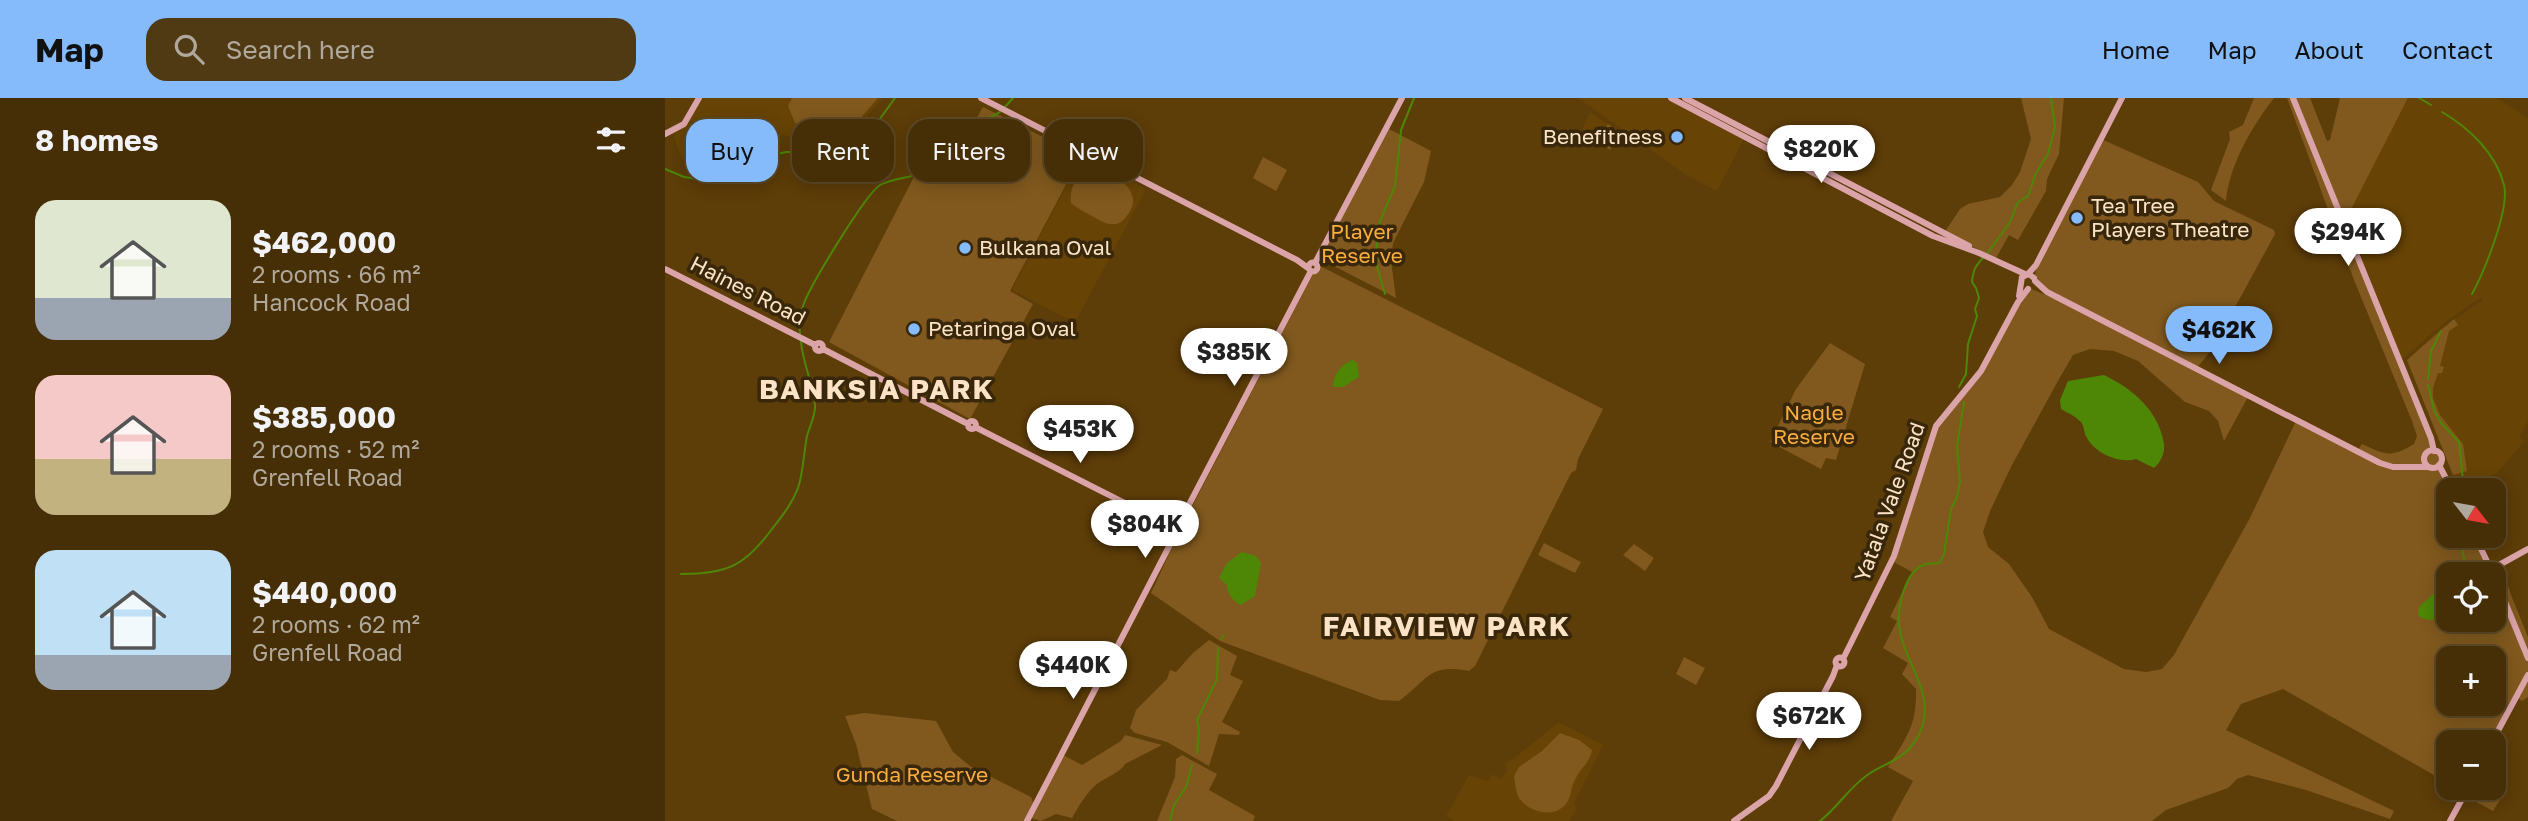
<!DOCTYPE html>
<html lang="en">
<head>
<meta charset="utf-8">
<style>
  :root { --surface:#462e06; --page:#503a14; --text:#f1f3f6; --muted:#b0a89b; --line:#5e4a28; --accent:#85bbfb }
  body { margin:0; font-family:"Golos Text",sans-serif; background:var(--page); color:var(--text); height:100vh; display:flex; flex-direction:column; font-size:26px; white-space:nowrap }
  * { box-sizing:border-box; margin:0 }
  p { font-size:23px; color:var(--muted) }
  .icon { flex:none; width:38px; height:38px; fill:none; stroke:currentColor; stroke-width:2; stroke-linecap:round; stroke-linejoin:round }
  .map { position:relative; flex:1; overflow:hidden }
  .details { display:flex; flex-direction:column; background:var(--surface); width:665px }
  .details>* { flex:none }
  .guide { position:absolute; left:21px; top:21px; width:665px; height:63px; display:flex; gap:14px }
  .needle { width:46px; rotate:121deg }
  .controls { position:absolute; left:1771px; top:380px; display:grid; gap:14px }
  .controls a { display:grid; place-items:center; width:70px; height:70px; border-radius:14px; background:var(--surface); box-shadow:0 4px 18px #0003,0 0 0 2px var(--line); font-size:35px }
  .price { position:absolute; translate:-50% -60px; padding:0 16px; border-radius:24px; background:#fff; color:#222; font-size:23px; line-height:46px; filter:drop-shadow(0 2px 4px #0008) }
  .price::after { content:''; position:absolute; left:50%; top:42px; width:21px; height:16px; margin-left:-10px; background:inherit; clip-path:polygon(0 0,100% 0,50% 100%) }
  .price.on { background:var(--accent); color:#111 }
  ul { padding:0; list-style:none }
  li { display:flex; align-items:center; gap:21px; height:175px; padding:0 35px }
  li span { display:grid; place-items:center; flex:none; width:196px; height:140px; border-radius:21px; color:#555 }
  li>.icon { margin-inline-start:auto }
  span .icon { width:84px; height:84px; fill:#fffc; stroke-width:1 }
  li b { font-size:30px }
  h2 { display:flex; justify-content:space-between; align-items:center; height:84px; padding:0 35px; font-size:30px }
  .chip { padding:0 24px; border-radius:21px; background:var(--surface); box-shadow:0 4px 18px #0003,0 0 0 2px var(--line); font-size:24px; line-height:63px }
  .chip.on { background:var(--accent); color:#111 }
  header { display:flex; align-items:center; gap:42px; box-sizing:border-box; height:98px; padding:0 35px; background:var(--accent); color:#111 }
  header strong { font-size:33px }
  nav { display:flex; gap:38px; margin-inline-start:auto; font-size:24px }
  .search { width:490px; height:63px; background:var(--page); display:flex; align-items:center; gap:18px; box-sizing:border-box; padding:0 24px; border-radius:21px; color:var(--muted); font-size:26px }
  main { display:flex; flex:1; min-height:0 }
  .map>svg:first-child { display:block }
  .built { fill:#674305 }
  .green { fill:#81591e; fill-rule:evenodd }
  .water { fill:#4e8706 }
  .lines { fill:none; stroke-linecap:round; stroke-linejoin:round }
  .stream { stroke:#4e8706; stroke-width:2 }
  .secondary { stroke:#dba4a9; stroke-width:6 }
  .poi-dot { fill:#85bbfb; stroke:#39270c; stroke-width:2.5 }
  .labels { text-anchor:middle; stroke-width:7; stroke-linejoin:round; paint-order:stroke }
  .poi-label { font-size:21px; fill:#fce3c5; stroke:#39270c; text-anchor:start }
  .park-label { font-size:21px; fill:#f8ad3f; stroke:#39270c }
  .street-label { font-size:21px; fill:#fce3c5; stroke:#39270c }
  .district-label { font-size:28px; font-weight:bold; letter-spacing:2px; fill:#fce3c5; stroke:#39270c }
</style>
</head>
<body>
<header>
<strong>Map</strong>
<div class="search"><svg class="icon" aria-label="search" viewBox="0 0 24 24"><circle cx="10" cy="10" r="6"/><path d="M15 15l6 6"/></svg>Search here</div>
<nav><a>Home</a><a>Map</a><a>About</a><a>Contact</a></nav>
</header>
<main>
<section class="details">
<h2>8 homes<svg class="icon" aria-label="filters" viewBox="0 0 24 24"><path d="M4 7h16M4 17h16"/><circle cx="9" cy="7" r="2"/><circle cx="15" cy="17" r="2"/></svg></h2>
<ul>
<li><span style="background:linear-gradient(#dfe7d0 70%,#9aa5b1 0)"><svg class="icon" aria-label="home" viewBox="0 0 24 24"><path d="M3 11l9-7 9 7M6 9v11h12V9"/></svg></span><div><b>$462,000</b><p>2 rooms · 66 m²</p><p>Hancock Road</p></div></li>
<li><span style="background:linear-gradient(#f6c9c9 60%,#c2b280 0)"><svg class="icon" aria-label="home" viewBox="0 0 24 24"><path d="M3 11l9-7 9 7M6 9v11h12V9"/></svg></span><div><b>$385,000</b><p>2 rooms · 52 m²</p><p>Grenfell Road</p></div></li>
<li><span style="background:linear-gradient(#bfe0f5 75%,#9aa5b1 0)"><svg class="icon" aria-label="home" viewBox="0 0 24 24"><path d="M3 11l9-7 9 7M6 9v11h12V9"/></svg></span><div><b>$440,000</b><p>2 rooms · 62 m²</p><p>Grenfell Road</p></div></li>
</ul>
</section>
<div class="map">
<svg width="1863" height="723" viewBox="0 0 1863 723">
  <rect width="100%" height="100%" fill="#5d3d08"/>
  <path class="built" d="M 36,0 L 218,0 L 188,34 L 167,42 L 134,35 L 130,40 L 118,37 L 104,46 L 81,48 L 65,55 L 62,63 L 40,68 L 25,65 L 16,60 L 8,36 L 20,28 Z
    M 913,0 L 1001,0 L 1079,41 L 1052,93 L 1021,77 Z
    M 1743,0 L 1833,0 L 1863,21 L 1863,323 L 1854,340 L 1860,343 L 1831,376 L 1793,387 L 1742,262 L 1775,231 L 1818,202 L 1816,200 L 1809,204 L 1783,222 L 1735,263 L 1679,124 Z
    M 925,14 L 943,26 L 932,42 L 917,31 Z
    M 417,58 L 479,90 L 480,93 L 410,225 L 347,192 Z
    M 894,624 L 938,647 L 909,705 L 912,711 L 904,723 L 790,723 L 781,718 L 804,677 L 823,683 L 828,676 L 836,681 L 842,673 L 840,665 L 848,661 Z"/>
  <path class="green" d="M 127,0 L 213,0 L 186,31 L 165,38 L 130,25 L 123,8 Z
    M 1356,0 L 1399,0 L 1394,56 L 1382,81 L 1381,93 L 1353,142 L 1344,137 L 1331,160 L 1279,135 L 1295,111 L 1303,106 L 1335,99 L 1347,87 L 1355,74 L 1366,41 Z
    M 1589,0 L 1609,0 C 1587,28 1564,68 1561,103 L 1546,92 L 1565,41 L 1564,34 L 1578,27 Z
    M 1622,0 L 1645,0 L 1662,43 L 1665,42 L 1675,0 L 1743,0 L 1679,125 L 1787,392 L 1783,392 L 1783,438 L 1808,438 L 1826,476 L 1783,476 L 1783,522 L 1829,522 C 1829,505 1824,477 1836,465 L 1846,497 L 1863,539 L 1863,599 L 1857,603 L 1851,599 L 1827,644 L 1783,644 L 1783,685 L 1618,591 L 1576,606 L 1561,632 L 1729,713 L 1725,721 L 1641,692 L 1583,677 L 1572,681 L 1563,690 L 1501,712 L 1487,723 L 1226,723 L 1248,683 L 1223,669 C 1241,640 1252,628 1251,591 L 1237,576 L 1243,565 L 1218,550 L 1232,523 L 1225,519 L 1247,474 L 1227,463 L 1268,336 L 1310,281 L 1364,190 L 1404,207 L 1370,183 L 1371,167 L 1436,41 L 1533,84 L 1549,103 L 1609,132 L 1610,136 L 1568,213 L 1573,232 L 1561,239 L 1558,238 L 1531,271 L 1583,299 L 1559,343 L 1553,323 L 1544,313 L 1520,304 L 1473,263 L 1449,253 L 1425,251 L 1408,257 L 1394,281 L 1347,367 L 1325,413 L 1318,434 L 1323,449 L 1344,466 L 1367,499 L 1384,531 L 1459,571 L 1481,574 L 1497,571 L 1509,557 L 1585,420 L 1631,323 L 1692,353 L 1697,346 C 1721,357 1726,360 1749,346 L 1752,338 L 1747,323 L 1689,182 ZM 1783,560 L 1829,560 L 1829,606 L 1783,606 Z
    M 318,9 L 416,58 L 345,193 L 368,206 L 305,321 L 164,244 L 272,34 L 297,45 Z
    M 943,26 L 954,34 L 945,52 L 932,42 Z
    M 724,31 L 766,53 L 759,84 L 728,145 L 726,163 L 731,200 L 663,165 L 654,164 Z
    M 598,59 L 622,72 L 611,93 L 588,80 Z
    M 429,72 C 449,76 479,91 464,115 C 461,119 457,125 451,126 C 442,128 433,121 425,117 C 418,113 412,110 406,105 C 404,88 412,76 429,72 Z
    M 655,168 L 938,311 L 913,361 L 911,372 L 906,375 L 810,568 L 804,573 C 763,565 763,582 734,603 L 715,602 L 555,543 L 486,495 L 517,428 L 648,176 Z
    M 1789,221 L 1793,227 L 1784,233 L 1775,268 L 1779,269 L 1777,275 L 1773,275 L 1768,290 L 1768,300 L 1775,317 L 1798,346 L 1802,373 L 1788,377 L 1742,262 Z
    M 1165,245 L 1200,266 L 1171,362 L 1161,360 L 1156,371 L 1105,344 L 1131,291 Z
    M 879,445 L 916,464 L 910,475 L 873,457 Z
    M 969,446 L 989,460 L 980,473 L 958,457 Z
    M 544,542 L 572,558 L 565,577 L 578,583 L 557,624 L 575,634 L 574,637 L 554,636 L 544,668 L 502,644 L 470,635 L 465,630 L 471,612 L 502,581 L 505,572 L 511,574 L 528,555 Z
    M 1019,559 L 1040,570 L 1031,587 L 1011,576 Z
    M 200,615 L 271,623 L 288,654 L 305,668 L 366,699 L 368,704 L 360,723 L 232,723 L 207,711 L 191,646 L 180,618 Z
    M 895,635 L 914,642 L 927,652 C 925,665 916,669 911,680 C 905,689 907,702 898,709 C 885,720 863,713 854,700 C 851,694 850,685 849,678 L 854,669 L 877,653 Z
    M 460,637 L 497,647 L 460,666 C 455,675 441,679 432,686 C 421,695 414,708 407,720 L 391,716 L 376,723 L 366,720 L 398,657 L 417,667 L 456,643 Z
    M 517,657 L 552,676 L 544,692 L 590,718 L 588,723 L 492,723 L 510,679 L 511,661 Z
    M 1810,690 L 1817,690 L 1836,700 L 1828,713 L 1804,700 Z"/>
  <path class="water" d="M 688,262 L 692,265 L 694,279 L 678,289 L 668,289 C 668,277 677,265 688,262 Z
    M 1439,277 C 1468,291 1494,313 1499,346 C 1500,355 1496,364 1489,370 L 1471,361 C 1454,366 1430,355 1422,340 C 1418,334 1420,329 1416,324 C 1410,318 1403,315 1396,311 L 1395,302 L 1403,283 Z
    M 577,454 L 591,458 L 596,465 L 590,498 L 576,507 C 569,505 561,494 562,487 L 554,480 L 562,465 Z
    M 1783,483 L 1783,509 L 1774,521 L 1763,522 L 1753,518 L 1754,509 Z"/>
  <g class="lines">
    <path class="stream" d="M 1754,0 L 1766,7
      M 339,10 L 348,0
      M 1777,14 C 1804,30 1831,55 1839,87 C 1845,111 1819,174 1807,196
      M 0,71 L 19,79 L 33,81 L 75,64 L 121,54 L 161,54 L 186,50 L 207,32 L 230,0
      M 1322,156 L 1345,124 L 1353,104 L 1363,98 L 1371,75 L 1383,56 L 1390,29 L 1386,0
      M 720,196 L 712,169 L 712,139 L 715,123 L 730,88 L 736,32 L 749,0
      M 135,235 C 134,227 135,217 138,208 C 144,189 200,97 215,87 C 231,78 251,81 266,70 C 272,66 274,59 280,54 C 297,38 315,24 335,14
      M 1763,281 L 1766,253 L 1776,233
      M 1763,287 L 1769,312 L 1776,325 L 1794,344 L 1799,392
      M 1294,289 L 1301,276 L 1303,246 L 1312,218 L 1310,211 L 1314,200 L 1311,190 L 1307,184 C 1308,173 1310,168 1318,160
      M 1797,438 C 1795,451 1801,461 1800,473
      M 16,476 C 63,475 79,469 107,431 C 117,418 127,406 133,390 C 138,376 139,353 142,338 C 145,327 151,317 150,306 C 148,285 138,266 136,244
      M 556,541 L 559,537
      M 532,655 L 534,632 L 532,622 L 552,581 L 553,550
      M 505,723 L 509,707 L 521,689 L 527,667
      M 1155,723 C 1172,710 1183,691 1201,678 C 1214,668 1234,663 1245,650 C 1250,644 1256,634 1258,626 C 1267,593 1241,565 1235,534 C 1231,515 1238,476 1258,467 C 1263,465 1269,466 1274,465 L 1279,456 L 1286,411 L 1292,399 L 1295,384 L 1292,348 L 1299,304"/>
    <path class="secondary" d="M 316,0 L 632,162 L 643,170
      M 1006,0 L 1268,138 L 1314,155 L 1360,176
      M 1020,0 L 1304,148
      M 1628,0 L 1766,340 L 1769,353
      M 0,36 L 19,26 L 34,0
      M643.5 169a4.5 4.5 0 1 1 9 0a4.5 4.5 0 1 1-9 0Z
      M 650,165 L 737,0
      M 0,171 L 150,247
      M 1363,176 L 1371,167 L 1457,0
      M 1370,183 L 1382,194 L 1715,365 L 1728,369 L 1764,369
      M 1354,198 L 1357,179 L 1364,176 L 1369,180
      M150 249a4 4 0 1 1 8 0a4 4 0 1 1-8 0Z
      M 158,251 L 303,326
      M303 327a4 4 0 1 1 8 0a4 4 0 1 1-8 0Z
      M 310,329 L 507,429
      M1759 361a9 9 0 1 1 18 0a9 9 0 1 1-18 0Z
      M 1774,367 L 1787,392
      M 514,429 L 508,428 L 507,433 L 510,435 L 514,433 L 517,420 L 646,173
      M 1810,438 L 1828,476
      M 1825,469 L 1834,467 L 1863,451
      M 1829,477 L 1863,560
      M1170.5 564a4.5 4.5 0 1 1 9 0a4.5 4.5 0 1 1-9 0Z
      M 1178,561 L 1229,458 L 1271,328 L 1316,273 L 1353,204 L 1363,191
      M 1827,644 L 1863,577
      M 362,723 L 511,435
      M 1069,723 L 1104,698 L 1111,688 L 1168,578 L 1172,567
      M 1785,723 L 1803,690"/>
  </g>
  <g class="poi-dot">
    <circle cx="1012" cy="39" r="7"/>
    <circle cx="1412" cy="120" r="7"/>
    <circle cx="300" cy="150" r="7"/>
    <circle cx="249" cy="231" r="7"/>
  </g>
  <g class="labels">
    <g class="poi-label">
      <text x="998" y="46" text-anchor="end">Benefitness</text>
      <text x="1426" y="115">Tea Tree<tspan x="1426" dy="24">Players Theatre</tspan></text>
      <text x="314" y="157">Bulkana Oval</text>
      <text x="263" y="238">Petaringa Oval</text>
    </g>
    <g class="park-label">
      <text x="697" y="141">Player<tspan x="697" dy="24">Reserve</tspan></text>
      <text x="1149" y="322">Nagle<tspan x="1149" dy="24">Reserve</tspan></text>
      <text x="247" y="684">Gunda Reserve</text>
    </g>
    <g class="street-label">
      <text transform="translate(83 193) rotate(27)" y="7">Haines Road</text>
      <text transform="translate(1225 404) rotate(-70)" y="7">Yatala Vale Road</text>
    </g>
    <g class="district-label">
      <text x="212" y="301">BANKSIA PARK</text>
      <text x="782" y="538">FAIRVIEW PARK</text>
    </g>
  </g>
</svg>
<div class="controls">
<a><svg class="needle" viewBox="-14 -14 28 28"><path d="M0-13l5 13h-10z" fill="#e53935"/><path d="M0 13l5-13h-10z" fill="#b0a89b"/></svg></a>
<a><svg class="icon" aria-label="locate" viewBox="0 0 24 24"><circle cx="12" cy="12" r="6"/><path d="M12 2v4M12 18v4M2 12h4M18 12h4"/></svg></a>
<a>+</a>
<a>−</a>
</div>
<b class="price" style="left:1156px;top:87px">$820K</b>
<b class="price" style="left:1683px;top:170px">$294K</b>
<b class="price on" style="left:1554px;top:268px">$462K</b>
<b class="price" style="left:569px;top:290px">$385K</b>
<b class="price" style="left:415px;top:367px">$453K</b>
<b class="price" style="left:480px;top:462px">$804K</b>
<b class="price" style="left:408px;top:603px">$440K</b>
<b class="price" style="left:1144px;top:654px">$672K</b>
<div class="guide">
<a class="chip on">Buy</a>
<a class="chip">Rent</a>
<a class="chip">Filters</a>
<a class="chip">New</a>
</div>
</div>
</main>
</body>
</html>
